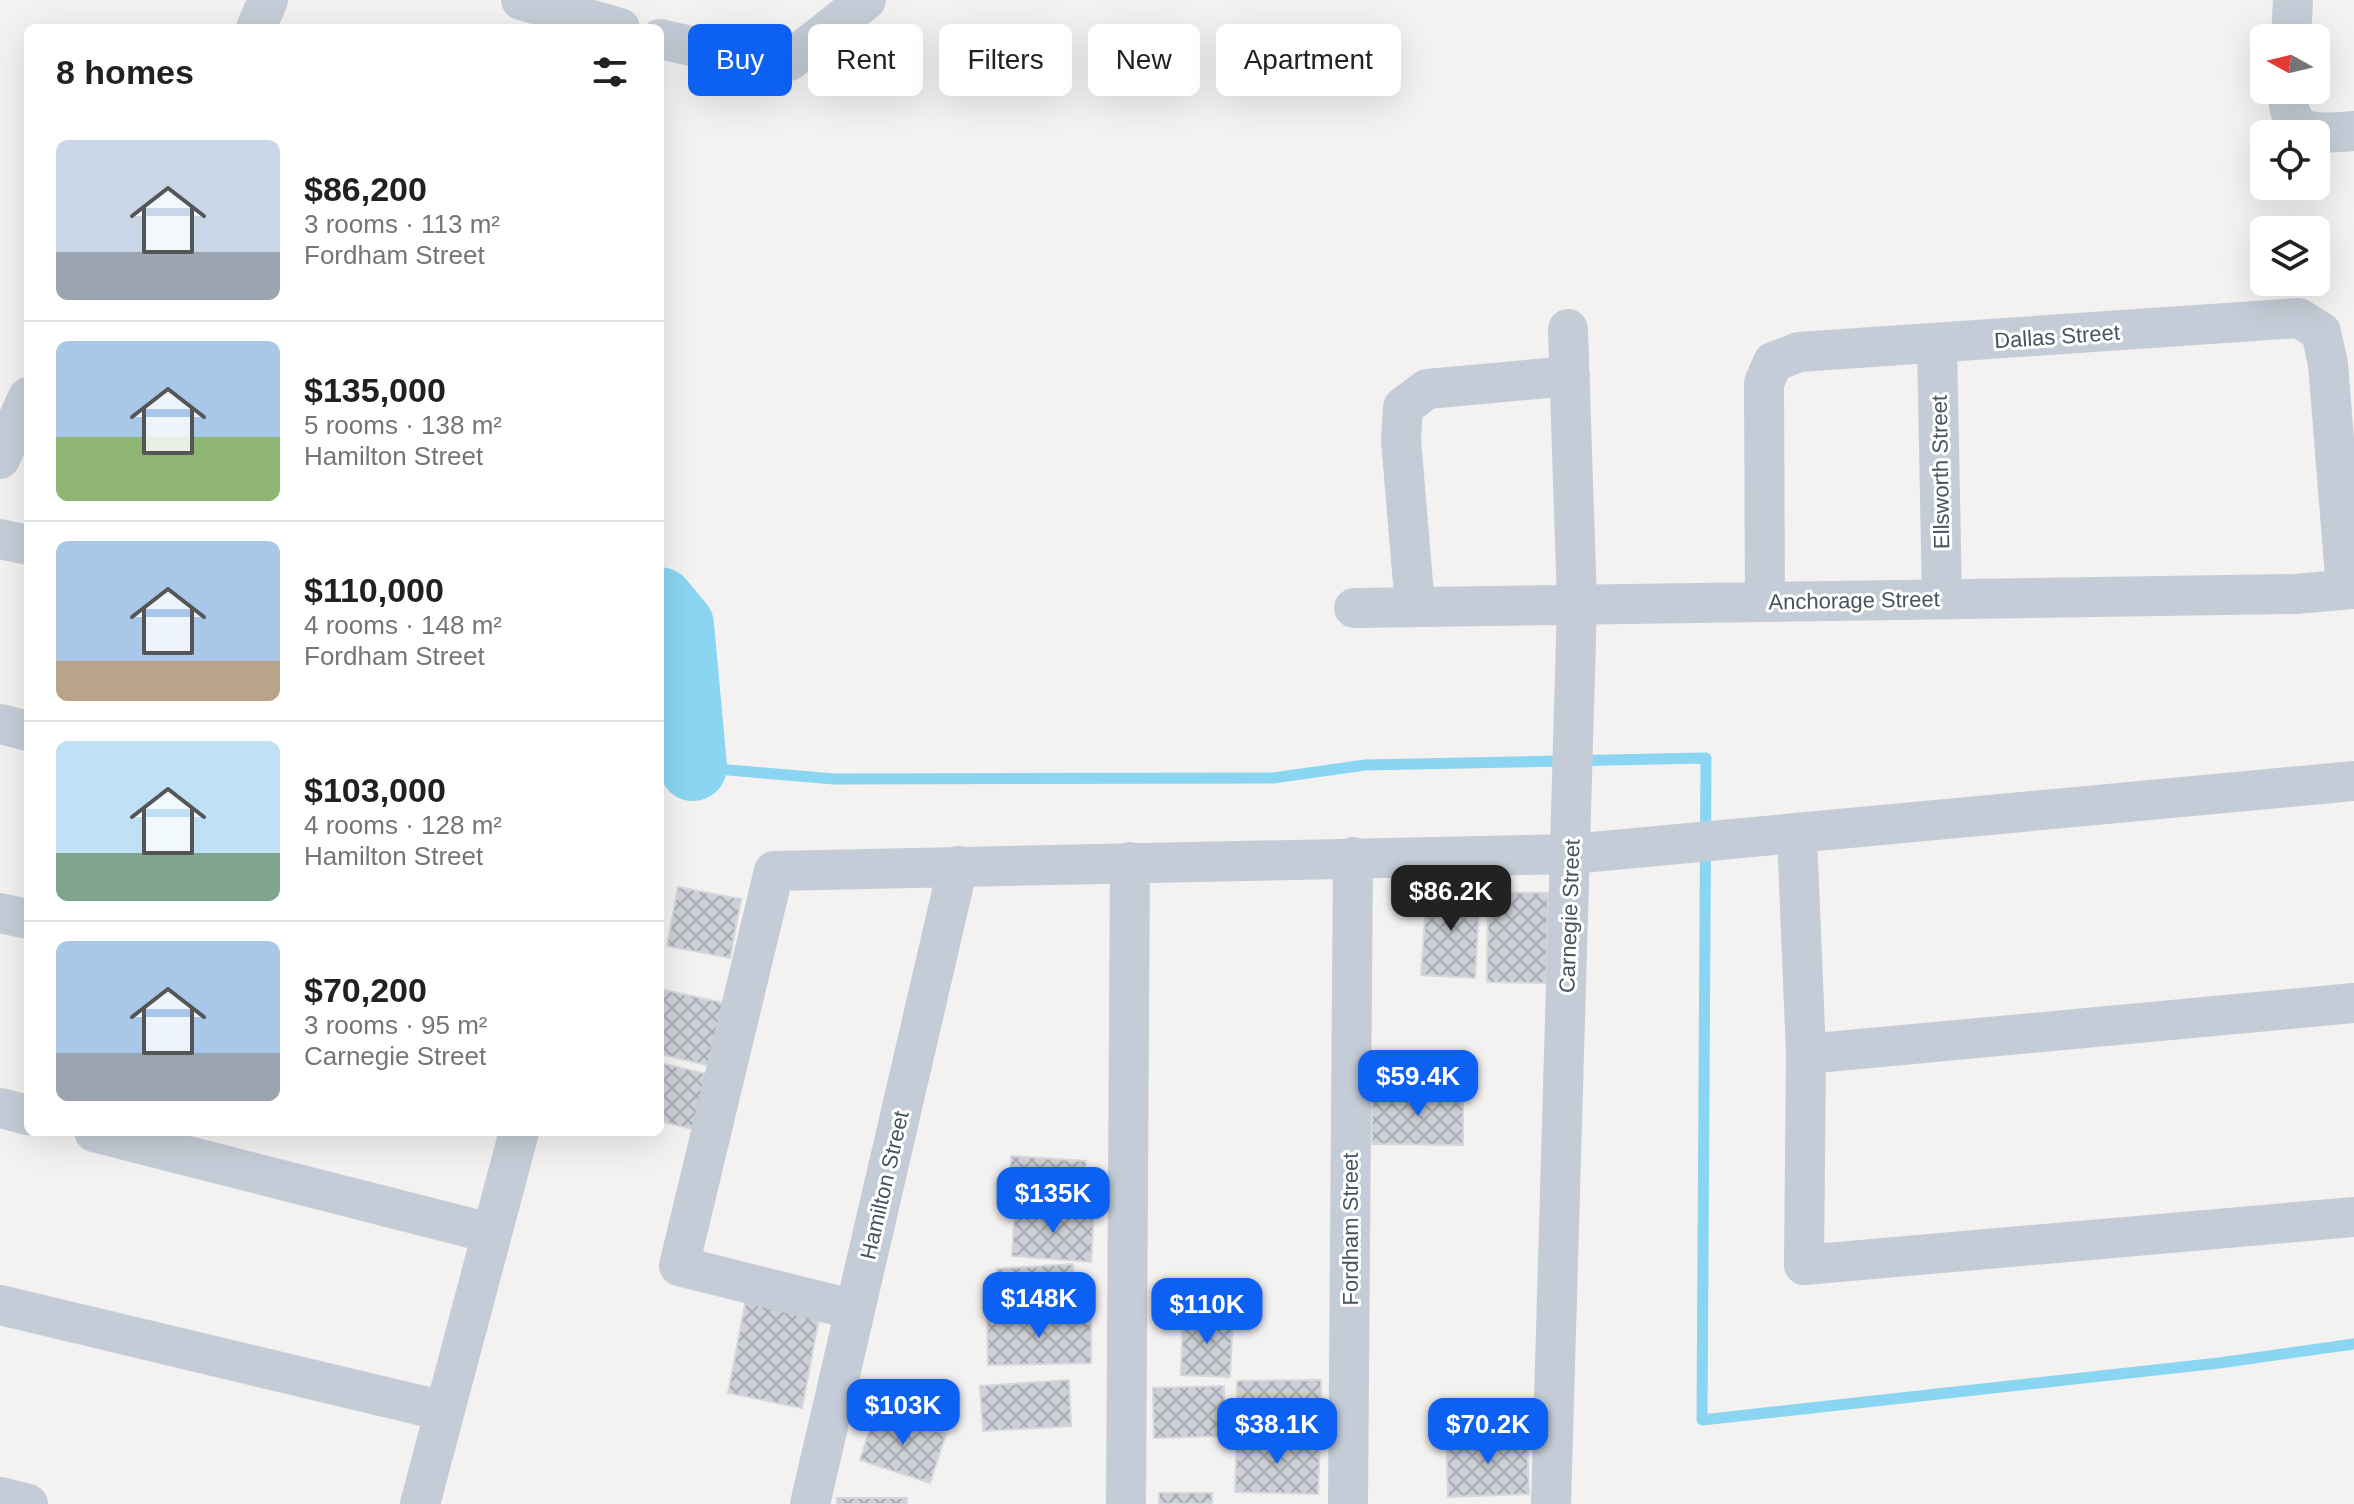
<!DOCTYPE html>
<html lang="en">
<head>
<meta charset="utf-8">
<style>
  :root { --surface:#fff; --page:#f6f6f6; --text:#202124; --muted:#757577; --line:#e0e0e0; --accent:#0d61f2 }
  body { margin:0; font-family:Helvetica,sans-serif; background:var(--page); color:var(--text); height:100vh; display:flex; flex-direction:column; font-size:30px; white-space:nowrap }
  * { box-sizing:border-box; margin:0 }
  p { font-size:26px; color:var(--muted) }
  .icon { flex:none; width:44px; height:44px; fill:none; stroke:currentColor; stroke-width:2; stroke-linecap:round; stroke-linejoin:round }
  .map { position:relative; flex:1; overflow:hidden }
  .sheet { position:absolute; left:24px; top:24px; width:640px; height:1112px; display:flex; flex-direction:column; background:var(--surface); border-radius:12px; box-shadow:0 8px 32px #0002 }
  .sheet>* { flex:none }
  .top-card { position:absolute; left:688px; top:24px; width:760px; height:72px; display:flex; gap:16px }
  .needle { width:52px; rotate:278deg }
  .fabs { position:absolute; left:2250px; top:24px; display:grid; gap:16px }
  .fabs a { display:grid; place-items:center; width:80px; height:80px; border-radius:12px; background:var(--surface); box-shadow:0 8px 32px #0002; font-size:40px }
  .price { position:absolute; translate:-50% -68px; padding:0 18px; border-radius:16px; background:var(--accent); color:#fff; font-size:26px; line-height:52px; filter:drop-shadow(0 2px 4px #0008) }
  .price::after { content:''; position:absolute; left:50%; top:48px; width:24px; height:18px; margin-left:-12px; background:inherit; clip-path:polygon(0 0,100% 0,50% 100%) }
  .price.active { background:#222; color:#fff }
  ul { padding:0; list-style:none }
  li { display:flex; align-items:center; gap:24px; height:200px; padding:0 32px }
  li+li { border-top:2px solid var(--line) }
  li span { display:grid; place-items:center; flex:none; width:224px; height:160px; border-radius:12px; color:#555 }
  li>.icon { margin-inline-start:auto }
  span .icon { width:96px; height:96px; fill:#fffc; stroke-width:1 }
  li b { font-size:34px }
  h2 { display:flex; justify-content:space-between; align-items:center; height:96px; padding:0 32px; font-size:34px }
  .chip { padding:0 28px; border-radius:12px; background:var(--surface); box-shadow:0 8px 32px #0002; font-size:28px; line-height:72px }
  .chip.active { background:var(--accent); color:#fff }
  .map>svg:first-child { display:block }
  .lines { fill:none; stroke-linecap:round; stroke-linejoin:round }
  .stream { stroke:#89d5f2; stroke-width:11 }
  .river { stroke:#89d5f2; stroke-width:68 }
  .building { fill:url(#building-cross-hatch); stroke:#d5d7dd; stroke-width:2 }
  .street { stroke:#c4ccd7; stroke-width:40 }
  .labels { text-anchor:middle; stroke-width:6; stroke-linejoin:round; paint-order:stroke }
  .street-label { font-size:22px; fill:#485360; stroke:#fff }
</style>
</head>
<body>
<div class="map">
<svg width="2354" height="1504" viewBox="0 0 2354 1504">
  <defs>
    <pattern id="building-cross-hatch" width="8" height="8" patternUnits="userSpaceOnUse" patternTransform="scale(2)"><rect width="8" height="8" fill="#cdd0d6"/><path d="M0 0l8 8M0 8l8-8" fill="none" stroke="#a8abb1"/></pattern>
  </defs>
  <rect width="100%" height="100%" fill="#f4f1f1"/>
  <g class="lines">
    <path class="stream" d="M 693,767 L 834,779 L 1273,778 L 1365,765 L 1706,758 L 1702,1420 L 2219,1363 L 2354,1344"/>
    <path class="river" d="M 660,601 L 680,625 L 693,767"/>
  </g>
  <path class="building" d="M 678,887 L 741,899 L 730,958 L 667,946 Z
    M 1427,888 L 1480,891 L 1475,978 L 1421,975 Z
    M 1488,892 L 1548,893 L 1546,983 L 1487,982 Z
    M 660,989 L 724,1003 L 710,1066 L 660,1054 Z
    M 660,1063 L 711,1075 L 696,1130 L 660,1121 Z
    M 1372,1091 L 1463,1091 L 1463,1145 L 1372,1144 Z
    M 1011,1156 L 1086,1161 L 1084,1207 L 1009,1203 Z
    M 1015,1208 L 1094,1213 L 1091,1262 L 1012,1256 Z
    M 1073,1264 L 1075,1310 L 1000,1314 L 997,1269 Z
    M 746,1299 L 820,1313 L 802,1408 L 728,1393 Z
    M 1183,1315 L 1233,1317 L 1230,1377 L 1181,1375 Z
    M 1091,1316 L 1091,1363 L 988,1365 L 987,1318 Z
    M 1069,1380 L 1071,1426 L 983,1431 L 980,1386 Z
    M 1321,1380 L 1321,1434 L 1237,1435 L 1237,1381 Z
    M 1224,1386 L 1225,1436 L 1154,1438 L 1153,1388 Z
    M 876,1410 L 946,1434 L 930,1483 L 860,1460 Z
    M 1527,1434 L 1529,1494 L 1448,1497 L 1446,1437 Z
    M 1237,1438 L 1320,1441 L 1318,1494 L 1235,1492 Z
    M 1159,1493 L 1212,1493 L 1212,1504 L 1159,1504 Z
    M 837,1498 L 907,1498 L 907,1504 L 837,1504 Z"/>
  <g class="lines">
    <path class="street" d="M 521,0 L 620,28
      M 256,28 L 268,0
      M 2291,38 L 2293,0
      M 660,39 L 758,61 L 789,61 L 866,0
      M 2288,90 C 2287,139 2315,134 2354,131
      M 1937,344 L 1942,599
      M 0,459 L 28,397
      M 0,539 L 28,545
      M 1765,601 L 1764,383 L 1773,362 L 1799,352 L 2299,318 L 2321,332 L 2328,364 L 2346,589
      M 1415,607 L 1401,440 L 1403,407 L 1427,389 L 1570,376
      M 1354,608 L 2295,594 L 2354,589
      M 0,724 L 28,731
      M 1797,835 L 1806,1054 L 1804,1265 L 2354,1217
      M 0,913 L 28,919
      M 1806,1054 L 2354,1003
      M 0,1108 L 28,1115
      M 94,1132 L 490,1233
      M 0,1305 L 444,1411
      M 855,1310 L 679,1266 L 774,871 L 1571,854 L 2354,781
      M 0,1497 L 28,1504
      M 420,1504 L 519,1132
      M 810,1504 L 958,866
      M 1126,1504 L 1130,862
      M 1348,1504 L 1353,857
      M 1551,1504 L 1577,604 L 1568,329"/>
  </g>
  <g class="labels">
    <g class="street-label">
      <text transform="translate(2057 336) rotate(-4)" y="8">Dallas Street</text>
      <text transform="translate(1940 472) rotate(-91)" y="8">Ellsworth Street</text>
      <text transform="translate(1854 600) rotate(-1)" y="8">Anchorage Street</text>
      <text transform="translate(1569 916) rotate(-88)" y="8">Carnegie Street</text>
      <text transform="translate(884 1185) rotate(-77)" y="8">Hamilton Street</text>
      <text transform="translate(1350 1229) rotate(-90)" y="8">Fordham Street</text>
    </g>
  </g>
</svg>
<div class="fabs">
<a><svg class="needle" viewBox="-14 -14 28 28"><path d="M0-13l5 13h-10z" fill="#e53935"/><path d="M0 13l5-13h-10z" fill="#757577"/></svg></a>
<a><svg class="icon" aria-label="locate" viewBox="0 0 24 24"><circle cx="12" cy="12" r="6"/><path d="M12 2v4M12 18v4M2 12h4M18 12h4"/></svg></a>
<a><svg class="icon" aria-label="layers" viewBox="0 0 24 24"><path d="M12 4l9 5-9 5-9-5zM3 14l9 5 9-5"/></svg></a>
</div>
<b class="price active" style="left:1451px;top:933px">$86.2K</b>
<b class="price" style="left:1418px;top:1118px">$59.4K</b>
<b class="price" style="left:1053px;top:1235px">$135K</b>
<b class="price" style="left:1039px;top:1340px">$148K</b>
<b class="price" style="left:1207px;top:1346px">$110K</b>
<b class="price" style="left:903px;top:1447px">$103K</b>
<b class="price" style="left:1277px;top:1466px">$38.1K</b>
<b class="price" style="left:1488px;top:1466px">$70.2K</b>
<div class="top-card">
<a class="chip active">Buy</a>
<a class="chip">Rent</a>
<a class="chip">Filters</a>
<a class="chip">New</a>
<a class="chip">Apartment</a>
</div>
<section class="sheet">
<h2>8 homes<svg class="icon" aria-label="filters" viewBox="0 0 24 24"><path d="M4 7h16M4 17h16"/><circle cx="9" cy="7" r="2"/><circle cx="15" cy="17" r="2"/></svg></h2>
<ul>
<li><span style="background:linear-gradient(#c9d6e8 70%,#9aa5b1 0)"><svg class="icon" aria-label="home" viewBox="0 0 24 24"><path d="M3 11l9-7 9 7M6 9v11h12V9"/></svg></span><div><b>$86,200</b><p>3 rooms · 113 m²</p><p>Fordham Street</p></div></li>
<li><span style="background:linear-gradient(#a9c7e8 60%,#8fb573 0)"><svg class="icon" aria-label="home" viewBox="0 0 24 24"><path d="M3 11l9-7 9 7M6 9v11h12V9"/></svg></span><div><b>$135,000</b><p>5 rooms · 138 m²</p><p>Hamilton Street</p></div></li>
<li><span style="background:linear-gradient(#a9c7e8 75%,#b9a48a 0)"><svg class="icon" aria-label="home" viewBox="0 0 24 24"><path d="M3 11l9-7 9 7M6 9v11h12V9"/></svg></span><div><b>$110,000</b><p>4 rooms · 148 m²</p><p>Fordham Street</p></div></li>
<li><span style="background:linear-gradient(#bfe0f5 70%,#7fa58c 0)"><svg class="icon" aria-label="home" viewBox="0 0 24 24"><path d="M3 11l9-7 9 7M6 9v11h12V9"/></svg></span><div><b>$103,000</b><p>4 rooms · 128 m²</p><p>Hamilton Street</p></div></li>
<li><span style="background:linear-gradient(#a9c7e8 70%,#9aa5b1 0)"><svg class="icon" aria-label="home" viewBox="0 0 24 24"><path d="M3 11l9-7 9 7M6 9v11h12V9"/></svg></span><div><b>$70,200</b><p>3 rooms · 95 m²</p><p>Carnegie Street</p></div></li>
</ul>
</section>
</div>
</body>
</html>
